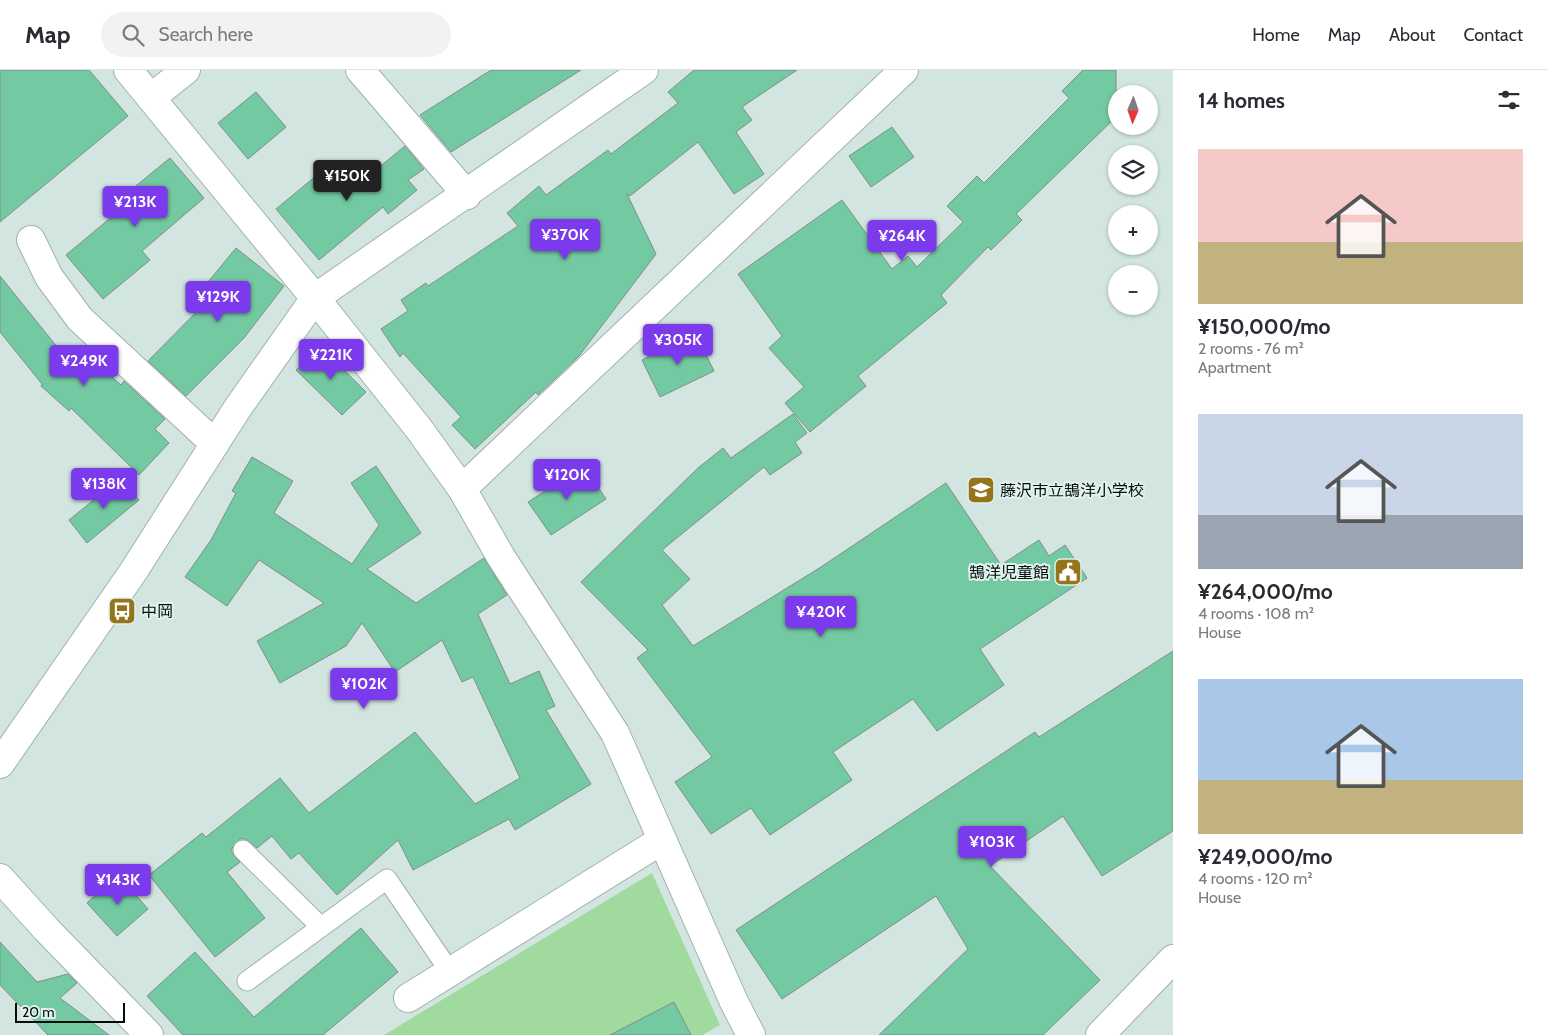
<!DOCTYPE html>
<html lang="en">
<head>
<meta charset="utf-8">
<style>
  :root { --surface:#fff; --page:#f2f2f3; --text:#2b2b33; --muted:#7c7c81; --line:#e1e1e2; --accent:#7c3aed }
  body { margin:0; font-family:Cabin,"Noto Sans JP",sans-serif; background:var(--page); color:var(--text); height:100vh; display:flex; flex-direction:column; font-size:19px; white-space:nowrap }
  * { box-sizing:border-box; margin:0 }
  p { font-size:16px; color:var(--muted) }
  .icon { flex:none; width:28px; height:28px; fill:none; stroke:currentColor; stroke-width:2; stroke-linecap:round; stroke-linejoin:round }
  .map { position:relative; flex:1; overflow:hidden }
  .sheet { display:flex; flex-direction:column; background:var(--surface); width:375px }
  .sheet>* { flex:none }
  .needle { width:32px; rotate:182deg }
  .fabs { position:absolute; left:1108px; top:15px; display:grid; gap:10px }
  .fabs a { display:grid; place-items:center; width:50px; height:50px; border-radius:50%; background:var(--surface); box-shadow:0 1px 4px #0004; font-size:25px }
  .scale { position:absolute; left:15px; bottom:12px; width:110px; box-sizing:border-box; padding-left:5px; border:2px solid #070d0c; border-top:0; font-size:14px; line-height:18px; white-space:nowrap; color:#070d0c; -webkit-text-stroke:4px #dff2ee; paint-order:stroke }
  .price { position:absolute; translate:-50% -42px; padding:0 11px; border-radius:5px; background:var(--accent); color:#fff; font-size:16px; line-height:32px; filter:drop-shadow(0 1px 2px #0008) }
  .price::after { content:''; position:absolute; left:50%; top:30px; width:15px; height:11px; margin-left:-8px; background:inherit; clip-path:polygon(0 0,100% 0,50% 100%) }
  .price.on { background:#222; color:#fff }
  ul { padding:0; list-style:none }
  li { display:grid; align-content:center; gap:10px; height:265px; padding:0 25px }
  li span { display:grid; place-items:center; height:155px; border-radius:0px; color:#555 }
  li>.icon { margin-inline-start:auto }
  span .icon { width:90px; height:90px; fill:#fffc; stroke-width:1 }
  li b { font-size:21px }
  h2 { display:flex; justify-content:space-between; align-items:center; height:60px; padding:0 25px; font-size:21px }
  header { display:flex; align-items:center; gap:30px; box-sizing:border-box; height:70px; padding:0 25px; background:var(--surface); border-bottom:1px solid var(--line) }
  header strong { font-size:24px }
  nav { display:flex; gap:28px; margin-inline-start:auto; font-size:18px }
  .search { width:350px; height:45px; background:var(--page); display:flex; align-items:center; gap:12px; box-sizing:border-box; padding:0 18px; border-radius:28px; color:var(--muted); font-size:19px }
  main { display:flex; flex:1; min-height:0 }
  .map>svg:first-child { display:block }
  .green { fill:#a1da9e }
  .building { fill:#73c9a1; stroke:#808f87 }
  .lines { fill:none; stroke-linecap:round; stroke-linejoin:round }
  .service-casing { stroke:#9fb2ae; stroke-width:21 }
  .minor-casing { stroke:#9fb2ae; stroke-width:30 }
  .service { stroke:#fff; stroke-width:19 }
  .minor { stroke:#fff; stroke-width:28 }
  .labels { text-anchor:middle; stroke-width:4; stroke-linejoin:round; paint-order:stroke }
  .poi-label { font-size:16px; fill:#070d0c; stroke:#dff2ee; text-anchor:start }
</style>
</head>
<body>
<header>
<strong>Map</strong>
<div class="search"><svg class="icon" aria-label="search" viewBox="0 0 24 24"><circle cx="10" cy="10" r="6"/><path d="M15 15l6 6"/></svg>Search here</div>
<nav><a>Home</a><a>Map</a><a>About</a><a>Contact</a></nav>
</header>
<main>
<div class="map">
<svg width="1173" height="965" viewBox="0 0 1173 965">
  <rect width="100%" height="100%" fill="#d2e5e1"/>
  <path class="green" d="M 652,803 L 720,955 L 702,965 L 384,965 Z"/>
  <path class="building" d="M 0,0 L 89,0 L 128,46 L 0,152 Z
    M 491,0 L 581,0 L 451,82 L 420,45 Z
    M 694,0 L 797,0 L 742,37 L 752,50 L 736,62 L 764,104 L 734,124 L 698,72 L 630,126 L 627,124 L 656,184 L 579,286 L 538,325 L 536,322 L 475,379 L 452,355 L 461,347 L 403,283 L 400,287 L 381,259 L 408,241 L 401,230 L 426,213 L 428,216 L 518,156 L 507,143 L 539,116 L 546,125 L 608,80 L 611,84 L 678,33 L 668,22 Z
    M 1083,0 L 1116,0 L 1116,47 L 1016,144 L 1022,150 L 991,180 L 988,177 L 941,225 L 947,233 L 858,306 L 866,316 L 810,362 L 785,333 L 804,317 L 769,278 L 782,266 L 738,204 L 842,130 L 892,199 L 908,186 L 917,197 L 963,152 L 947,136 L 977,106 L 984,113 L 1069,28 L 1062,21 Z
    M 256,22 L 286,57 L 248,89 L 218,53 Z
    M 892,57 L 914,87 L 871,117 L 849,86 Z
    M 405,76 L 424,99 L 408,110 L 417,120 L 388,144 L 383,137 L 319,190 L 276,139 L 328,96 L 349,122 Z
    M 170,88 L 204,128 L 142,181 L 150,190 L 103,229 L 66,185 L 120,140 L 115,133 Z
    M 236,178 L 284,216 L 244,268 L 186,326 L 148,291 L 218,220 L 208,212 Z
    M 0,206 L 66,288 L 77,276 L 121,315 L 124,311 L 165,349 L 155,359 L 169,373 L 139,405 L 71,338 L 69,341 L 41,316 L 42,314 L 0,262 Z
    M 696,264 L 714,301 L 660,327 L 642,290 Z
    M 320,276 L 366,322 L 342,345 L 296,300 Z
    M 793,344 L 807,363 L 795,372 L 802,383 L 770,405 L 764,397 L 662,480 L 690,509 L 662,535 L 693,576 L 821,497 L 946,413 L 1001,495 L 1039,470 L 1049,486 L 1065,475 L 1087,508 L 980,579 L 1004,615 L 937,661 L 913,629 L 833,682 L 852,710 L 770,765 L 751,738 L 711,764 L 675,712 L 712,687 L 637,588 L 648,580 L 581,512 L 698,398 L 723,378 L 731,388 Z
    M 252,387 L 293,411 L 274,443 L 352,494 L 379,455 L 351,413 L 376,396 L 421,463 L 367,499 L 416,533 L 484,488 L 507,525 L 478,544 L 510,614 L 539,601 L 555,636 L 546,640 L 591,714 L 515,760 L 509,749 L 413,800 L 398,770 L 337,825 L 299,783 L 291,789 L 272,766 L 257,778 L 246,769 L 240,769 L 232,778 L 232,783 L 240,792 L 227,802 L 265,848 L 215,887 L 149,805 L 202,763 L 206,767 L 280,708 L 309,743 L 415,662 L 475,734 L 520,708 L 473,607 L 462,612 L 442,570 L 395,602 L 362,553 L 346,576 L 280,613 L 257,571 L 324,533 L 259,490 L 227,536 L 185,507 L 211,470 L 236,423 L 232,421 Z
    M 584,396 L 606,429 L 551,465 L 528,432 Z
    M 121,408 L 139,430 L 87,473 L 69,450 Z
    M 1173,581 L 1173,761 L 1102,806 L 1063,746 L 990,796 L 1100,910 L 1043,965 L 879,965 L 968,879 L 936,826 L 782,929 L 736,860 L 1035,662 L 1039,667 Z
    M 118,805 L 148,839 L 117,866 L 87,833 Z
    M 361,858 L 398,902 L 323,965 L 183,965 L 147,926 L 195,882 L 254,947 Z
    M 0,872 L 37,912 L 68,904 L 77,913 L 60,928 L 109,965 L 48,965 L 0,915 Z
    M 674,932 L 691,965 L 610,965 Z"/>
  <g class="lines">
    <g class="service-casing">
      <path id="service" d="M 243,780 L 320,856
        M 247,911 L 387,809 L 450,902"/>
    </g>
    <g class="minor-casing">
      <path id="minor" d="M 128,0 L 315,228 L 419,359 L 462,419 L 501,487 L 615,663 L 734,932 L 751,965
        M 360,0 L 467,125
        M 152,27 L 186,0
        M 31,170 L 49,207 L 80,249 L 215,374
        M 462,419 L 904,0
        M 0,694 L 133,502 L 237,339 L 315,228 L 644,0
        M 0,808 L 47,860 L 149,965
        M 408,928 L 662,770
        M 1100,965 L 1173,889"/>
    </g>
    <use href="#service" class="service"/>
    <use href="#minor" class="minor"/>
  </g>
  <defs>
    <g id="school-square" transform="scale(1.4375)"><rect x="-9" y="-9" width="18" height="18" rx="4" fill="#95741c" stroke="#dff2ee"/><path d="M0-5L7-2L0 1L-7-2ZM-4 1L0 2.5L4 1V4Q0 6-4 4Z" fill="#fff"/></g>
    <g id="civic-square" transform="scale(1.4375)"><rect x="-9" y="-9" width="18" height="18" rx="4" fill="#95741c" stroke="#dff2ee"/><path d="M-.6-6.5H3V-4.5H.6V-3L4-1V1h2V6H-6V1h2V-1L-.6-3ZM-1.2 2.5V6h2.4V2.5Z" fill="#fff"/></g>
    <g id="bus-square" transform="scale(1.4375)"><rect x="-9" y="-9" width="18" height="18" rx="4" fill="#95741c" stroke="#dff2ee"/><path d="M-5-6H5V4H4V6H2V4H-2V6H-4V4H-5ZM-3.5-4V0h7V-4ZM-3.5 1.2v1.5H-2V1.2ZM2 1.2v1.5H3.5V1.2Z" fill="#fff"/></g>
  </defs>
  <g fill-rule="evenodd">
    <use href="#school-square" x="981" y="420"/>
    <use href="#civic-square" x="1068" y="502"/>
    <use href="#bus-square" x="122" y="541"/>
  </g>
  <g class="labels">
    <g class="poi-label">
      <text x="1000" y="426">藤沢市立鵠洋小学校</text>
      <text x="1049" y="508" text-anchor="end">鵠洋児童館</text>
      <text x="141" y="547">中岡</text>
    </g>
  </g>
</svg>
<div class="fabs">
<a><svg class="needle" viewBox="-14 -14 28 28"><path d="M0-13l5 13h-10z" fill="#e53935"/><path d="M0 13l5-13h-10z" fill="#7c7c81"/></svg></a>
<a><svg class="icon" aria-label="layers" viewBox="0 0 24 24"><path d="M12 4l9 5-9 5-9-5zM3 14l9 5 9-5"/></svg></a>
<a>+</a>
<a>−</a>
</div>
<div class="scale">20 m</div>
<b class="price on" style="left:347px;top:132px">¥150K</b>
<b class="price" style="left:135px;top:158px">¥213K</b>
<b class="price" style="left:565px;top:191px">¥370K</b>
<b class="price" style="left:902px;top:192px">¥264K</b>
<b class="price" style="left:218px;top:253px">¥129K</b>
<b class="price" style="left:678px;top:296px">¥305K</b>
<b class="price" style="left:331px;top:311px">¥221K</b>
<b class="price" style="left:84px;top:317px">¥249K</b>
<b class="price" style="left:567px;top:431px">¥120K</b>
<b class="price" style="left:104px;top:440px">¥138K</b>
<b class="price" style="left:821px;top:568px">¥420K</b>
<b class="price" style="left:364px;top:640px">¥102K</b>
<b class="price" style="left:992px;top:798px">¥103K</b>
<b class="price" style="left:118px;top:836px">¥143K</b>
</div>
<section class="sheet">
<h2>14 homes<svg class="icon" aria-label="filters" viewBox="0 0 24 24"><path d="M4 7h16M4 17h16"/><circle cx="9" cy="7" r="2"/><circle cx="15" cy="17" r="2"/></svg></h2>
<ul>
<li><span style="background:linear-gradient(#f6c9c9 60%,#c2b280 0)"><svg class="icon" aria-label="home" viewBox="0 0 24 24"><path d="M3 11l9-7 9 7M6 9v11h12V9"/></svg></span><div><b>¥150,000/mo</b><p>2 rooms · 76 m²</p><p>Apartment</p></div></li>
<li><span style="background:linear-gradient(#c9d6e8 65%,#9aa5b1 0)"><svg class="icon" aria-label="home" viewBox="0 0 24 24"><path d="M3 11l9-7 9 7M6 9v11h12V9"/></svg></span><div><b>¥264,000/mo</b><p>4 rooms · 108 m²</p><p>House</p></div></li>
<li><span style="background:linear-gradient(#a9c7e8 65%,#c2b280 0)"><svg class="icon" aria-label="home" viewBox="0 0 24 24"><path d="M3 11l9-7 9 7M6 9v11h12V9"/></svg></span><div><b>¥249,000/mo</b><p>4 rooms · 120 m²</p><p>House</p></div></li>
</ul>
</section>
</main>
</body>
</html>
